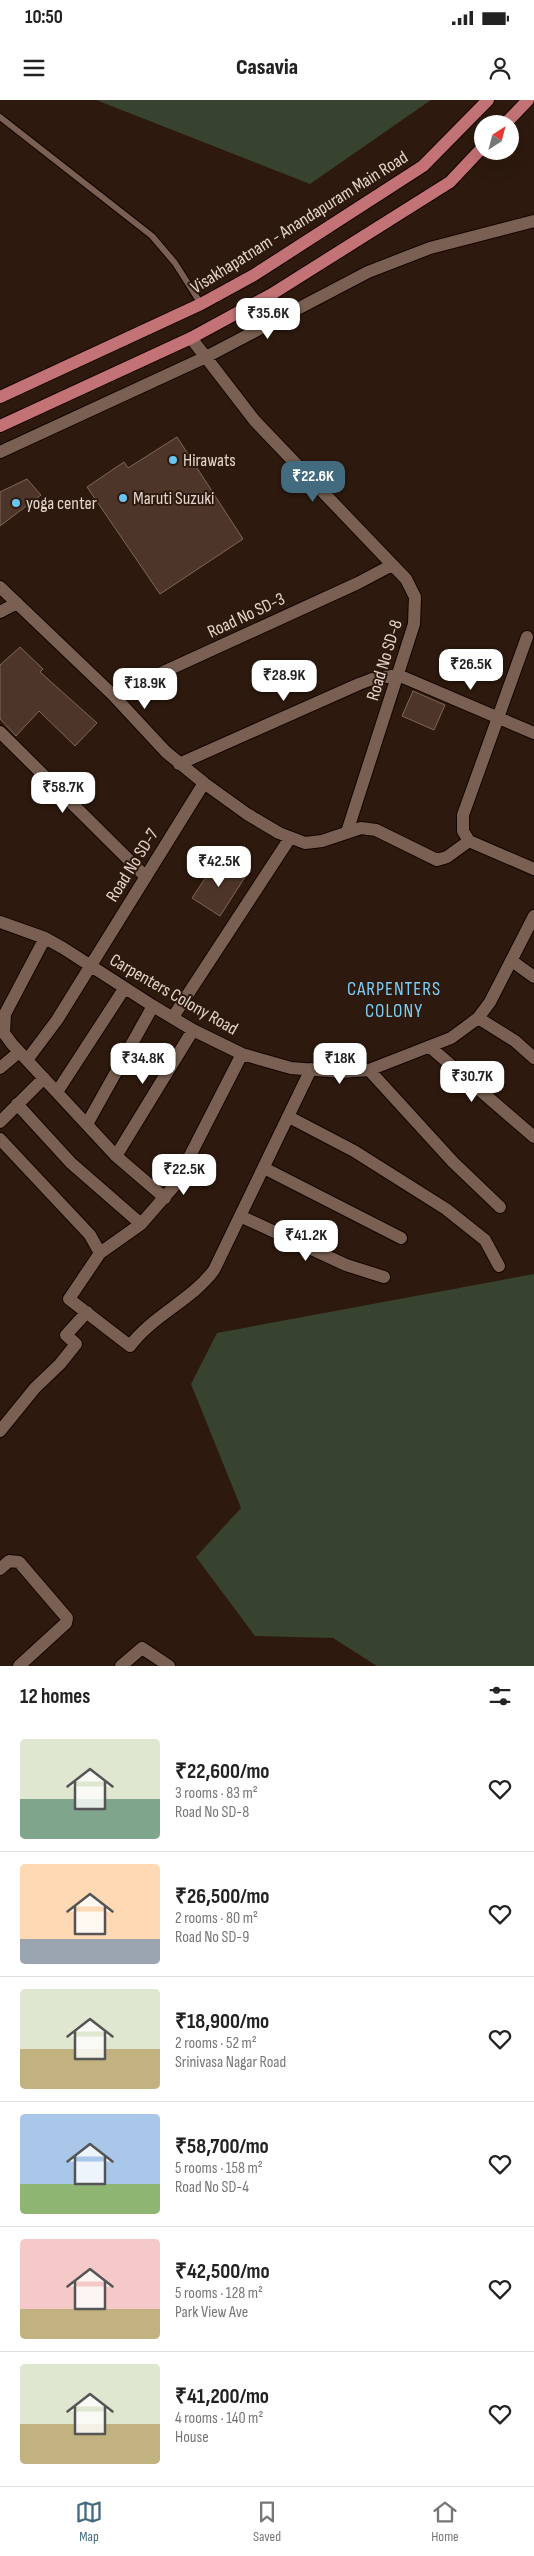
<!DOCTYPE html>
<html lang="en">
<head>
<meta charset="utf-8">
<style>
  :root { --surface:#fff; --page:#f6f6f6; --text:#222; --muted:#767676; --line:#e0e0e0; --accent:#426b7f }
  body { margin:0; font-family:"Sofia Sans Condensed",sans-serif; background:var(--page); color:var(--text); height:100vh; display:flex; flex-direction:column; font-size:19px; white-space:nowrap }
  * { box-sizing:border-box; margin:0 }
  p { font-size:16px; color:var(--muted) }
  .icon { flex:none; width:28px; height:28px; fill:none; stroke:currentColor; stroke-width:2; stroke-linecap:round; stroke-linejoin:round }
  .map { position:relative; height:1566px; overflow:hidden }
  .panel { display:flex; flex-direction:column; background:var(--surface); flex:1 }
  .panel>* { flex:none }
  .needle { width:32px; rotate:36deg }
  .buttons { position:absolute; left:474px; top:15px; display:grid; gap:10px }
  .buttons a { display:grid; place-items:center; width:45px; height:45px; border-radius:50%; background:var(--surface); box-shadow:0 5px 20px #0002; font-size:25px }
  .price { position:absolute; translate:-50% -42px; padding:0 11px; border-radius:10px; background:#fff; color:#222; font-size:16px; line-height:32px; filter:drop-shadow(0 1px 2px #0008) }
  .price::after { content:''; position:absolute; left:50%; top:30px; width:15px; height:11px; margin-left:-8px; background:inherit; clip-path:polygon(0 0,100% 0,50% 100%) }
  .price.active { background:var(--accent); color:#fff }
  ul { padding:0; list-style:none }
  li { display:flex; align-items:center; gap:15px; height:125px; padding:0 20px }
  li+li { border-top:1px solid var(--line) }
  li span { display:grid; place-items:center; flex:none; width:140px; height:100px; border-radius:5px; color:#555 }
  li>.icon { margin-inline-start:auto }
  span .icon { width:60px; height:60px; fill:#fffc; stroke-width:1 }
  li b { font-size:21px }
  h2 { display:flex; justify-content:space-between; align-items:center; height:60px; padding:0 20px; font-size:21px }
  .status { display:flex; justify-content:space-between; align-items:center; height:35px; padding:0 25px; background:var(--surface); direction:ltr }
  .status svg { height:14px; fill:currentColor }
  header { display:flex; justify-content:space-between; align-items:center; height:65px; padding:0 20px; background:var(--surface); font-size:22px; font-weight:800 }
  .dock { display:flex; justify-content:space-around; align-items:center; height:70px; border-top:1px solid var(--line); background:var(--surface); font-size:14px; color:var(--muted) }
  .dock a { display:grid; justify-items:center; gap:2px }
  .dock .active { color:var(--accent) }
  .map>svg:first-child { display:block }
  .green { fill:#37422f }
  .building { fill:#4d3629; stroke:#7f6658 }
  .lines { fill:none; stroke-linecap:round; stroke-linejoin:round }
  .service-casing { stroke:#140400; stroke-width:8 }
  .minor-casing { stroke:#140400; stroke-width:14 }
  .primary-casing { stroke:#140400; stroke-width:14 }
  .service { stroke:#796052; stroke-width:6 }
  .minor { stroke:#796052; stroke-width:12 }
  .primary { stroke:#c37375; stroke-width:12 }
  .poi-dot { fill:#68c4f0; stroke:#2d190d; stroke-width:2 }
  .labels { text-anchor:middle; stroke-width:4; stroke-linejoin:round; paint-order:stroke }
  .street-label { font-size:18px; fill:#e4d5cd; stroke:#2d190d }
  .poi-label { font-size:18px; fill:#e4d5cd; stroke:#2d190d; text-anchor:start }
  .neighbourhood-label { font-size:19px; letter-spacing:1px; fill:#7ccff8; stroke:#2d190d }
</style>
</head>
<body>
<div class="status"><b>10:50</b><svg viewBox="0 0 49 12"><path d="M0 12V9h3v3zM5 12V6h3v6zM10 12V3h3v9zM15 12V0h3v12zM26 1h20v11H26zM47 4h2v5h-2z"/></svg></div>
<header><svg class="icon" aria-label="menu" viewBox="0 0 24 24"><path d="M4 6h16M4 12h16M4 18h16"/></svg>Casavia<svg class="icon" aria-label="person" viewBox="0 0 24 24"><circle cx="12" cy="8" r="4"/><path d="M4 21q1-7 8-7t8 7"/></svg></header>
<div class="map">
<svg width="534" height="1566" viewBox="0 0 534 1566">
  <rect width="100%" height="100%" fill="#2d190d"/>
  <path class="green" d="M 96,0 L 431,0 L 310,84 Z
    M 534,1174 L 534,1566 L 377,1566 L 333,1538 L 255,1536 L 196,1457 L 241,1408 L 191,1284 L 217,1233 Z"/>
  <path class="building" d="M 177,337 L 243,439 L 160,494 L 87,387 L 124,362 L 128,368 Z
    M 27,379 L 41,395 L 0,426 L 0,392 Z
    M 20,547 L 43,569 L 40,572 L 97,623 L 75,646 L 39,611 L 16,636 L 0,619 L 0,565 Z
    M 413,591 L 445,605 L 434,630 L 402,616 Z
    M 218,759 L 245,777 L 220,816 L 192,798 Z"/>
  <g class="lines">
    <g class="service-casing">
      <path id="service" d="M 0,17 L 152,136 L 175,163 L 201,204"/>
    </g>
    <g class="minor-casing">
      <path id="minor" d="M 191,238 L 255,321 L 406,479 L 415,497 L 414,524 L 347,732
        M 0,352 L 206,257 L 368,172 L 430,148 L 534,121
        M 0,487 L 113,595 L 166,652 L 204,683 L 247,714 L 279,733 L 305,743 L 322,741 L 361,728 L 376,730 L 437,760 L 447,757 L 469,741 L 534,769
        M 0,512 L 17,503
        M 113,595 L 358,483 L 392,465
        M 0,632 L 146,777
        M 179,664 L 359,584 L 375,578 L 398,575 L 534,633
        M 469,741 L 463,731 L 463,715 L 527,537
        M 0,822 L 45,838 L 63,848 L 153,906 L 193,930 L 242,954 L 291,968 L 341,972 L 369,970 L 451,938 L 466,927 L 478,918 L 490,902 L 534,816
        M 45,838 L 5,914 L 4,933 L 12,944 L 116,1056 L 165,1098
        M 512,861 L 534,877
        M 173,917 L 290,738
        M 478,918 L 515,941 L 534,958
        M 430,947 L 534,1037
        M 242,954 L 175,1085 L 141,1124 L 100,1153 L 69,1199 L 130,1246 C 153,1215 192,1200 214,1170 L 311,969
        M 27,960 L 57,920 L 204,683
        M 0,968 L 19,952
        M 369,970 L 453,1062 L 500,1107
        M 57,992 L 124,889
        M 17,1004 L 71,1063 L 141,1124
        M 289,1017 L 354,1051 L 446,1109 L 485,1140 L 499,1166
        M 0,1022 L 44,978
        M 87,1024 L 153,906
        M 0,1039 L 90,1135 L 100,1153
        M 116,1056 L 193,930
        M 264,1068 L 401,1138
        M 240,1116 L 346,1165 L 384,1177
        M 0,1331 L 35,1288 L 60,1264 L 76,1244 L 66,1235 L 87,1212
        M 0,1469 L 9,1461 L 19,1462 L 67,1518 L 66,1523 L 19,1566
        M 121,1566 L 142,1548 L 169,1566"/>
    </g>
    <g class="primary-casing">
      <path id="primary" d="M 505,24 L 528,0
        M 0,297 L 201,204 L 254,175 L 423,66 L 488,0
        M 0,326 L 191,238 L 272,194 L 450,82 L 482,48"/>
    </g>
    <use href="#service" class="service"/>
    <use href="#minor" class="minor"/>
    <use href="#primary" class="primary"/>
  </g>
  <g class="poi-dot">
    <circle cx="173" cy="360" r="5"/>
    <circle cx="123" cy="398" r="5"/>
    <circle cx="16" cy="403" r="5"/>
  </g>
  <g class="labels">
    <g class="street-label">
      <text transform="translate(299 122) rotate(-32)" y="6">Visakhapatnam - Anandapuram Main Road</text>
      <text transform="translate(246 515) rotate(-25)" y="6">Road No SD-3</text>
      <text transform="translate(384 560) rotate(-73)" y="6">Road No SD-8</text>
      <text transform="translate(132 765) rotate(-58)" y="6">Road No SD-7</text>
      <text transform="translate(174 894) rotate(30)" y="6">Carpenters Colony Road</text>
    </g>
    <g class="poi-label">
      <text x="183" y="366">Hirawats</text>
      <text x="133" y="404">Maruti Suzuki</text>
      <text x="26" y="409">yoga center</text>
    </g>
    <g class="neighbourhood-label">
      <text x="394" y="895">CARPENTERS<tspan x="394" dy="22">COLONY</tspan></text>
    </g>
  </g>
</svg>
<div class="buttons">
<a><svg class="needle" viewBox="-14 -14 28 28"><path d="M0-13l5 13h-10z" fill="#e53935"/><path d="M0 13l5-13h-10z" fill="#767676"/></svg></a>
</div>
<b class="price" style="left:268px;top:240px">₹35.6K</b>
<b class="price active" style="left:313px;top:403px">₹22.6K</b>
<b class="price" style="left:471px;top:591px">₹26.5K</b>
<b class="price" style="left:284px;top:602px">₹28.9K</b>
<b class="price" style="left:145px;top:610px">₹18.9K</b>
<b class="price" style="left:63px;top:714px">₹58.7K</b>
<b class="price" style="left:219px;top:788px">₹42.5K</b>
<b class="price" style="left:143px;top:985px">₹34.8K</b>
<b class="price" style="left:340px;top:985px">₹18K</b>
<b class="price" style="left:472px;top:1003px">₹30.7K</b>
<b class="price" style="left:184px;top:1096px">₹22.5K</b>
<b class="price" style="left:306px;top:1162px">₹41.2K</b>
</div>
<section class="panel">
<h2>12 homes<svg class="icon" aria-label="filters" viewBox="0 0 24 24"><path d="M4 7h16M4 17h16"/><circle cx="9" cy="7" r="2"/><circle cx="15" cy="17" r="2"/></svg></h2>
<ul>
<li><span style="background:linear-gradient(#dfe7d0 60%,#7fa58c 0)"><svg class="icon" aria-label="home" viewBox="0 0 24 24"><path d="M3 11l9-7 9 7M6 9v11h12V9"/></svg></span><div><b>₹22,600/mo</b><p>3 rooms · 83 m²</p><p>Road No SD-8</p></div><svg class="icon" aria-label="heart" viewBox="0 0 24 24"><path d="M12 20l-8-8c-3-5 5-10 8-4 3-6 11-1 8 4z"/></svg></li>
<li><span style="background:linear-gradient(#ffd9b3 75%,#9aa5b1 0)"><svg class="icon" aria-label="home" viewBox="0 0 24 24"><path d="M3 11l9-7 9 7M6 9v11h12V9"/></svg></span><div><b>₹26,500/mo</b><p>2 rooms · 80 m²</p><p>Road No SD-9</p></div><svg class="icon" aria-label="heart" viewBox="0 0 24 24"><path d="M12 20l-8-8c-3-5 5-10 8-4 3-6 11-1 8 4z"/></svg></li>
<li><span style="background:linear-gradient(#dfe7d0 60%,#c2b280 0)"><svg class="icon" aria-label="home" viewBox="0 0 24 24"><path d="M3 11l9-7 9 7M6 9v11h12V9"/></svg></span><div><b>₹18,900/mo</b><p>2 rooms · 52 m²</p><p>Srinivasa Nagar Road</p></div><svg class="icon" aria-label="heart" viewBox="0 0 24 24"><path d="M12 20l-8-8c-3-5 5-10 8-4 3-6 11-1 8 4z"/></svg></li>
<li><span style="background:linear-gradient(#a9c7e8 70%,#8fb573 0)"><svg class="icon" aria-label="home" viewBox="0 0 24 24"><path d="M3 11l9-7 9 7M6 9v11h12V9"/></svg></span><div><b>₹58,700/mo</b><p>5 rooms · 158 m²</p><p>Road No SD-4</p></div><svg class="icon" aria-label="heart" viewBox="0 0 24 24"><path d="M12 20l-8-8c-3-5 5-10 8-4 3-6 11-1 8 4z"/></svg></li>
<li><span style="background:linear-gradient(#f6c9c9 70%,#c2b280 0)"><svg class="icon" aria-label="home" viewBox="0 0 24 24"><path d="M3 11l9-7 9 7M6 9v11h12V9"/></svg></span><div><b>₹42,500/mo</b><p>5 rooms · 128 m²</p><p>Park View Ave</p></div><svg class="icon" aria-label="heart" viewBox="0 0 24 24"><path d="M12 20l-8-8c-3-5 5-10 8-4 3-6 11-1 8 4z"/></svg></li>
<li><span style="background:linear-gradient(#dfe7d0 60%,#c2b280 0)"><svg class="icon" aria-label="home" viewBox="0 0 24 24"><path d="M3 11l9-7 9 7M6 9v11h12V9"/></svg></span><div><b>₹41,200/mo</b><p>4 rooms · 140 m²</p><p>House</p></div><svg class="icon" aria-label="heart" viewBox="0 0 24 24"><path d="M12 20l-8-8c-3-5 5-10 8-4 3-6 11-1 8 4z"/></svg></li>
</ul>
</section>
<nav class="dock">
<a class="active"><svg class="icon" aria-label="map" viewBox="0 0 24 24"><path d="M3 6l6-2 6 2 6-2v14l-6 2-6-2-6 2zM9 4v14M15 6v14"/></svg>Map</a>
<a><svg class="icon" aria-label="saved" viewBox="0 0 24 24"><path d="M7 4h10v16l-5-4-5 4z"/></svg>Saved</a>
<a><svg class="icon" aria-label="home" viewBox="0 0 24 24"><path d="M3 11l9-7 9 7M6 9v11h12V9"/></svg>Home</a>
</nav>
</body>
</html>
